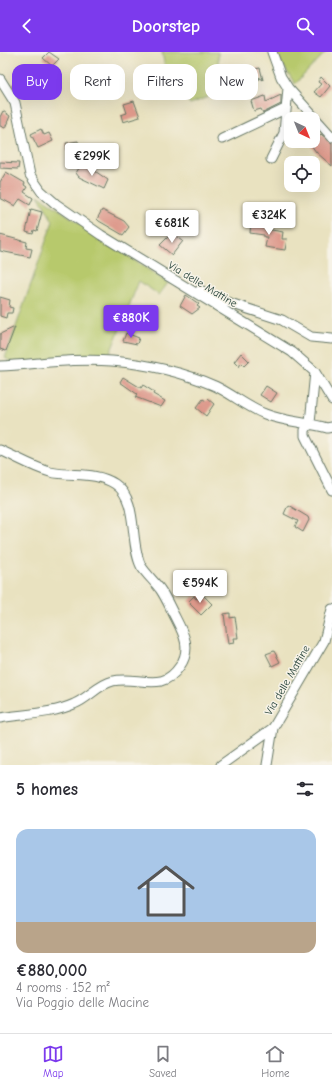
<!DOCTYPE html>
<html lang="en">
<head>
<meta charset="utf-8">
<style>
  :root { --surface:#fff; --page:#f7f7f7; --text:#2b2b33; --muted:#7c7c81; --line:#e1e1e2; --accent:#7c3aed }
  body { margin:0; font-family:"Comic Neue",sans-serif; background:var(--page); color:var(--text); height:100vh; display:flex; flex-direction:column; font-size:15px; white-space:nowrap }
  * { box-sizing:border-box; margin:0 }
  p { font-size:13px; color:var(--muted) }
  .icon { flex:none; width:22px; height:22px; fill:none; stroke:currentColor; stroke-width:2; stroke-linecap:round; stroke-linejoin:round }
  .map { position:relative; height:713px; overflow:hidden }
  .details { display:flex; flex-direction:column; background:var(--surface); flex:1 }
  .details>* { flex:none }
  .top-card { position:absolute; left:12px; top:12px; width:308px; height:36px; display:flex; gap:8px }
  .needle { width:26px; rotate:137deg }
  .tools { position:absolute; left:284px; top:60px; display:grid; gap:8px }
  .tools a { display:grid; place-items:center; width:36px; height:36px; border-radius:8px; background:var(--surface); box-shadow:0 4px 16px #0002; font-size:20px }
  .price { position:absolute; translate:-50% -34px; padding:0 9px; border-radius:4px; background:#fff; color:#222; font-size:13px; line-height:26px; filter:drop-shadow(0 1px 2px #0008) }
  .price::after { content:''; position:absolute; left:50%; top:24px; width:12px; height:9px; margin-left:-6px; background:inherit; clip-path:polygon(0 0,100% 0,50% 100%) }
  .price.active { background:var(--accent); color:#fff }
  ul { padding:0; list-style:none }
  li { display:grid; align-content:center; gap:8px; height:212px; padding:0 16px }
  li+li { border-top:1px solid var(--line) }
  li span { display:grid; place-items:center; height:124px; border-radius:12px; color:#555 }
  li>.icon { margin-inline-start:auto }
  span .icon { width:72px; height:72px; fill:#fffc; stroke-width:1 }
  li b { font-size:17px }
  h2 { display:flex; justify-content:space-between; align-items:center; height:48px; padding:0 16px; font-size:17px }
  .tag { padding:0 14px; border-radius:12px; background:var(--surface); box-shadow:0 4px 16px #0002; font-size:14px; line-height:36px }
  .tag.active { background:var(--accent); color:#fff }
  header { display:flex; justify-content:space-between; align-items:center; height:52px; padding:0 16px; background:var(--accent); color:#fff; font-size:18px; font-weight:700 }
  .tabs { display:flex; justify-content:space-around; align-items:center; height:56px; border-top:1px solid var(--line); background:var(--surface); font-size:11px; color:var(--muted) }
  .tabs a { display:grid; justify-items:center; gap:2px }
  .tabs .active { color:var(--accent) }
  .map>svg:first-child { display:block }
  .green { fill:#b7c96c; stroke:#6b8350 }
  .building { fill:#dd988a }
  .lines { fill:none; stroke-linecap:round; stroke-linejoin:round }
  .minor-casing { stroke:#667765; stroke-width:11 }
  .minor { stroke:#fff; stroke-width:9 }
  .labels { text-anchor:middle; stroke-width:3; stroke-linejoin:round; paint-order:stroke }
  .street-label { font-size:11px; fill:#1f3d34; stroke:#f7f3e8 }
</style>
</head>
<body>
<header><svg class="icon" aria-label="back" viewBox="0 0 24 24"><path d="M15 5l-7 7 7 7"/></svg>Doorstep<svg class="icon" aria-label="search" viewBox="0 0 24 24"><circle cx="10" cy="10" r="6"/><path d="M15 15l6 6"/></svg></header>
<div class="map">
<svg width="332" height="713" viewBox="0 0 332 713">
  <rect width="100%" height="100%" fill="#f7f3e8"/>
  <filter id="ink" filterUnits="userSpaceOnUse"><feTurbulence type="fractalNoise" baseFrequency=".025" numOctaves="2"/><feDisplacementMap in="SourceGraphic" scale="8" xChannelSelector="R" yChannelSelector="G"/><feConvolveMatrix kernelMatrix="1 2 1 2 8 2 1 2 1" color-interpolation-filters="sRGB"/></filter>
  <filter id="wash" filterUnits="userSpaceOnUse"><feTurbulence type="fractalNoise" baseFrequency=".012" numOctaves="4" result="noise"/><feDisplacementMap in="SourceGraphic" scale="16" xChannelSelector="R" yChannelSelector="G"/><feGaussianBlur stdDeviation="0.9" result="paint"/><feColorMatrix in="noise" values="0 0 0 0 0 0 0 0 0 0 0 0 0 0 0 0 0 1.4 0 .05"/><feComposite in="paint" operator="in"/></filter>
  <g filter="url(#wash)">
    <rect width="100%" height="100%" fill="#e9e2c0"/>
    <path class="green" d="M 162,0 L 218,0 L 219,41 L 190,52 L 166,21 Z
      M 268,0 L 326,0 L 295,32 L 279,7 Z
      M 38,143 L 168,231 L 159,243 L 139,229 L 109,304 L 13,311 L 5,306 L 53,169 Z"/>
    <g id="blocks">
      <path class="building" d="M 49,0 L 59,7 L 52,14 L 43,6 Z
        M 28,14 L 33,18 L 33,21 L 18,40 L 12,34 Z
        M 260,16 L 263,28 L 259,25 L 260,27 L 253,28 L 254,32 L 248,33 L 249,36 L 231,41 L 229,35 L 234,34 L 232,25 L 250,21 L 250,18 Z
        M 321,25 L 330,34 L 321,45 L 314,40 L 321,32 L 318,30 Z
        M 281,43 L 281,52 L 263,61 L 261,57 L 254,59 L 251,49 L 265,44 L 266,50 Z
        M 134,49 L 140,65 L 123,70 L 121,63 L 127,61 L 124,52 Z
        M 3,59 L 10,64 L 5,76 L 0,74 L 0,65 Z
        M 41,77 L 44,83 L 49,81 L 53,89 L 38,96 L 31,82 Z
        M 321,82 L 332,91 L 332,114 L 316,100 L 309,90 L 313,89 Z
        M 78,89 L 79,96 L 67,99 L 66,91 Z
        M 0,110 L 19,111 L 18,117 L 0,116 Z
        M 81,113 L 89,115 L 108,128 L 104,137 L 79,125 L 76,121 Z
        M 6,120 L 25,131 L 24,133 L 27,135 L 24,140 L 33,146 L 30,153 L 20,147 L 15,154 L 0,146 L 0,130 Z
        M 31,157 L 42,160 L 37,179 L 34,178 L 33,182 L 26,180 Z
        M 102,158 L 124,169 L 129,175 L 123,183 L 99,169 L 97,167 Z
        M 251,169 L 267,171 L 266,177 L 283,180 L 282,187 L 287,187 L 285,198 L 265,195 L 267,185 L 264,185 L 264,183 L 250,181 Z
        M 172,181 L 183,189 L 172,203 L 160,193 Z
        M 0,183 L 27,190 L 26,196 L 32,197 L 30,205 L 0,199 Z
        M 186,243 L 199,252 L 197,254 L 200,256 L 192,262 L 180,254 Z
        M 0,245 L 10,248 L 9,255 L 13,256 L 12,261 L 7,261 L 6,266 L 0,264 Z
        M 15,275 L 6,299 L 0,297 L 0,282 Z
        M 126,281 L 139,286 L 137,292 L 123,289 Z
        M 241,301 L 249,309 L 244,314 L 241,311 L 239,315 L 234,310 Z
        M 123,325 L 141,336 L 143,333 L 154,340 L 153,342 L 165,349 L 161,355 L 135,345 L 137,342 L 120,330 Z
        M 266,334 L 277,341 L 271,350 L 260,343 Z
        M 203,347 L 206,349 L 208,347 L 214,352 L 206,364 L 196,356 Z
        M 288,453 L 308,465 L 309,468 L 303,480 L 295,475 L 298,469 L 284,462 Z
        M 202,542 L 212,552 L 201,563 L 190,552 L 191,551 L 189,549 L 194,544 L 196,547 Z
        M 230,561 L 230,566 L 235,565 L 238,586 L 233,586 L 234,591 L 228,592 L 224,562 Z
        M 274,599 L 280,610 L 272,614 L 266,602 Z"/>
    </g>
  </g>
  <g filter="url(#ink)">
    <use href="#blocks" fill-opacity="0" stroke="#667765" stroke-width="1"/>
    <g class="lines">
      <g class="minor-casing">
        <path id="minor" d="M 272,0 L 281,25 L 288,36 L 332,85
          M 0,27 L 15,51 L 30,123 L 41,139 L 56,152 L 101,183 L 292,300 L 315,320 L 332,348
          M 222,87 L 285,57
          M 271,107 L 284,81 L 288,36
          M 200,238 L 227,250 L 282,268 L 311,285 L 332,287
          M 0,314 C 37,312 75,306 112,309 C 146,312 183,320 215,334 C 232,342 247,355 265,362 C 285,370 306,370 327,376 L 332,375
          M 315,320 L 310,371 L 305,378 L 305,384 L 332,438
          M 0,398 C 16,405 33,415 50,420 C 72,425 95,419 115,432 C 139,448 129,490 141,514 C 146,522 154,529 160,537 C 165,544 169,553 173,561 C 182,579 193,595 180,614 C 176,620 169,627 161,629 C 145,632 128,625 113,629 C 97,633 89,646 74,652 C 52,662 24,662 0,666
          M 221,713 L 273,676
          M 267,713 L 273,676 L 324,589 L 332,557"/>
      </g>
      <use href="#minor" class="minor"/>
    </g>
  </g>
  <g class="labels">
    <g class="street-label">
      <text transform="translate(203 232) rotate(31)" y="4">Via delle Mattine</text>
      <text transform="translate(287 628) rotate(-60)" y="4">Via delle Mattine</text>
    </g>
  </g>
</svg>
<div class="tools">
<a><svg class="needle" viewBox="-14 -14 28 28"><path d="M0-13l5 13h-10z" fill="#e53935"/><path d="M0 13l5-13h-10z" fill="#7c7c81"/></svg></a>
<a><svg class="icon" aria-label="locate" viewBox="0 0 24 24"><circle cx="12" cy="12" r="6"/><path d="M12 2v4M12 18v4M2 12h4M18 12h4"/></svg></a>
</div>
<b class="price" style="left:92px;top:125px">€299K</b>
<b class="price" style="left:269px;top:184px">€324K</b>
<b class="price" style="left:172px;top:192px">€681K</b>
<b class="price active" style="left:131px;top:287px">€880K</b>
<b class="price" style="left:200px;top:552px">€594K</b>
<div class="top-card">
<a class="tag active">Buy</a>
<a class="tag">Rent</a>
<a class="tag">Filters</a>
<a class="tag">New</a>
</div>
</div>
<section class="details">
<h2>5 homes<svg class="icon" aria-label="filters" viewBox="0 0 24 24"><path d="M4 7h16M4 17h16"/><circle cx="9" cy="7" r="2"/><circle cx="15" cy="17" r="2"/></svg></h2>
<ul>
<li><span style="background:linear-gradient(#a9c7e8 75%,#b9a48a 0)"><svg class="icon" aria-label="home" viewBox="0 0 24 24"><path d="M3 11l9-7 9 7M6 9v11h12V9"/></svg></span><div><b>€880,000</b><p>4 rooms · 152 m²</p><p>Via Poggio delle Macine</p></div></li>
</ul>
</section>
<nav class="tabs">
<a class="active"><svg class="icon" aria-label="map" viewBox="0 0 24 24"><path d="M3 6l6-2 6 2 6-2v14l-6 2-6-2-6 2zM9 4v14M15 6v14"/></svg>Map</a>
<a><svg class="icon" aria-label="saved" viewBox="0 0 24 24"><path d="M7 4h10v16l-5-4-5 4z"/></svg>Saved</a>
<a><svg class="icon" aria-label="home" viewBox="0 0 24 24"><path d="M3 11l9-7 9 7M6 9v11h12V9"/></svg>Home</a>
</nav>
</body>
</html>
